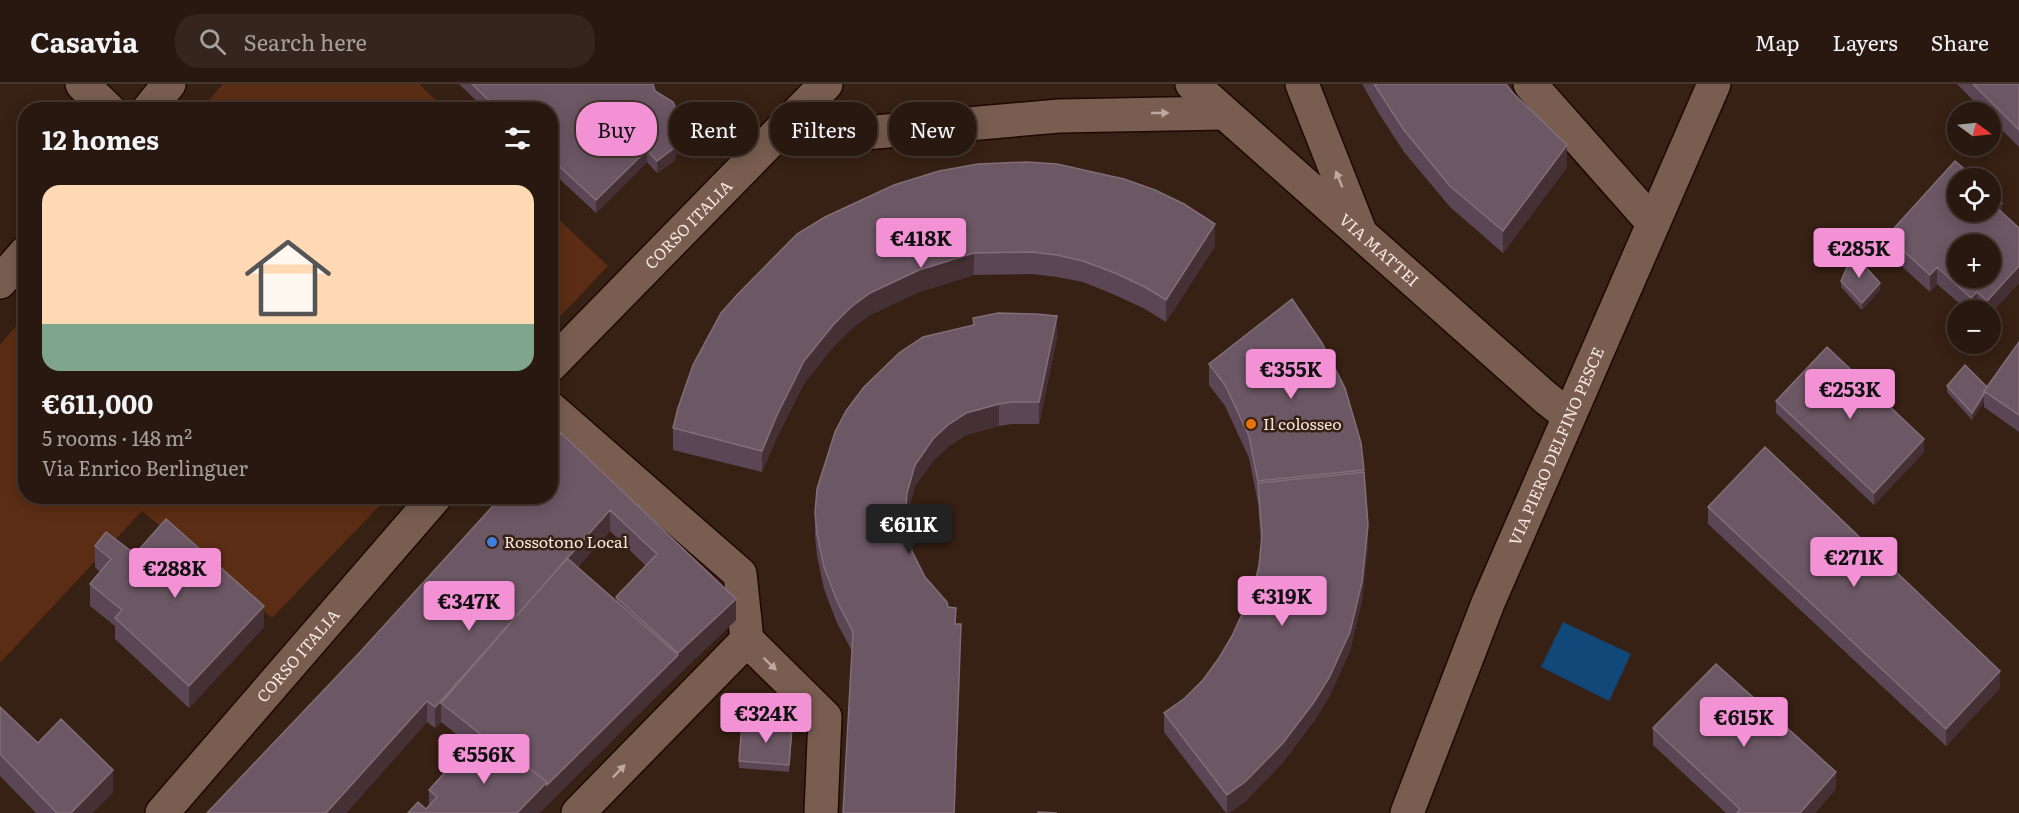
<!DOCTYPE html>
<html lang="en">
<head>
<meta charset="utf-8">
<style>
  :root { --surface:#29180f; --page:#35251d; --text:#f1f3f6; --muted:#a5a09e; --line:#45372f; --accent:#f391d5 }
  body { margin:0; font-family:Literata,serif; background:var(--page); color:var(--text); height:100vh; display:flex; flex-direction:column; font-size:22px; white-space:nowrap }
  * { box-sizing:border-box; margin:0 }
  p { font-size:20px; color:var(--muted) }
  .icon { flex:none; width:33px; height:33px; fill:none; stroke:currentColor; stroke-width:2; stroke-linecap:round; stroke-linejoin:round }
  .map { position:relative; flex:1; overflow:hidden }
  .sheet { position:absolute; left:18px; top:18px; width:540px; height:402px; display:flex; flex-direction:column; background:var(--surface); border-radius:24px; box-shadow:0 3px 15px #0003,0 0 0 2px var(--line) }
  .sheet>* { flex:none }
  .hud { position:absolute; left:576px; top:18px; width:570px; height:54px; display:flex; gap:12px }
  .needle { width:39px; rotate:105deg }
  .controls { position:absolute; left:1947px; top:18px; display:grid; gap:12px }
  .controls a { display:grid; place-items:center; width:54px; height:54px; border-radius:50%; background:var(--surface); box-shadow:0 3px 15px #0003,0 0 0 2px var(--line); font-size:30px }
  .price { position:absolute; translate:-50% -51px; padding:0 14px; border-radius:6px; background:var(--accent); color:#111; font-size:20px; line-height:39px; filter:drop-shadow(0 2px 3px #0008) }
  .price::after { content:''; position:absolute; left:50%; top:36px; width:18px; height:14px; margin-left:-9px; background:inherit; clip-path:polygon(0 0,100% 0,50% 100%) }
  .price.on { background:#222; color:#fff }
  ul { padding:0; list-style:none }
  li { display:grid; align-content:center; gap:12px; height:318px; padding:0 24px }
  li+li { border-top:2px solid var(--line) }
  li span { display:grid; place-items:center; height:186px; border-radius:18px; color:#555 }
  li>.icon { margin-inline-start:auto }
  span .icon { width:108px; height:108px; fill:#fffc; stroke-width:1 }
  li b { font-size:26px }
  h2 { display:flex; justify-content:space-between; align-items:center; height:72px; padding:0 24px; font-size:26px }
  .tag { padding:0 21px; border-radius:24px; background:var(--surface); box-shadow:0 3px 15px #0003,0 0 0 2px var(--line); font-size:21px; line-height:54px }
  .tag.on { background:var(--accent); color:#111 }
  header { display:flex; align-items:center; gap:36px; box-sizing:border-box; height:84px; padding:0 30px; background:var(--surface); border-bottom:2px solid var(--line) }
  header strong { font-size:28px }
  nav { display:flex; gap:33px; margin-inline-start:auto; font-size:21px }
  .search { width:420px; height:54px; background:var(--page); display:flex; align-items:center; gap:15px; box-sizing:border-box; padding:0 21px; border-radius:24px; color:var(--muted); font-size:22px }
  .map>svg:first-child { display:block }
  .green { fill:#5b2d14 }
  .water { fill:#104979 }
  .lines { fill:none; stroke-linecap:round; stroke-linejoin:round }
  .minor-casing { stroke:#1e0901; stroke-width:36 }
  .minor { stroke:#785d50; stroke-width:33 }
  .wall { fill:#5b4655; fill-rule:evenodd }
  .shaded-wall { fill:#453035 }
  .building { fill:#6c5764; stroke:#816e77; stroke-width:1.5; fill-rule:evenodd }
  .oneway { fill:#bea99f }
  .food-dot { fill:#e8710a; stroke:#372014; stroke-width:2 }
  .shop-dot { fill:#3f7fe0; stroke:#372014; stroke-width:2 }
  .labels { text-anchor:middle; stroke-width:5; stroke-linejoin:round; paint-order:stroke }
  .street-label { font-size:16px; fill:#f7e7df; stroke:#372014 }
  .poi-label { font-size:16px; fill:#f7e7df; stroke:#372014; text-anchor:start }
</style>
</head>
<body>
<header>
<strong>Casavia</strong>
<div class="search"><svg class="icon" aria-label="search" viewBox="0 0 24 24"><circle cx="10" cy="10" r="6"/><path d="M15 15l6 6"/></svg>Search here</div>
<nav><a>Map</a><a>Layers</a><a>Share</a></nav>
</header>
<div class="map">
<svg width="2019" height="729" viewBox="0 0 2019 729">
  <rect width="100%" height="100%" fill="#372014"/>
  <path class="green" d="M 223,0 L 419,0 L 445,25 L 201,25 Z
    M 550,127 L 608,182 L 551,242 L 550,242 Z
    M 25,231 L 26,412 L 388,413 L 272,534 L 142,427 L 0,579 L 0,261 Z"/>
  <path class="water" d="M 1563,538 L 1631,570 L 1609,617 L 1541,583 Z"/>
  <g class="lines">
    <g class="minor-casing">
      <g id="minor">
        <path d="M 82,0 L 109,26"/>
        <path id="s1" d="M 1192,0 L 1546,314 L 1569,332"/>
        <path d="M 1302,0 L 1359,145"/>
        <path d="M 1530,0 L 1653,139"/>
        <path d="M 148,26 L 169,0"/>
        <path d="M 788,38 L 864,49 L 1059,32 L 1224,29"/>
        <path d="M 0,198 L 26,168"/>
        <path id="s2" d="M 550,282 L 826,0"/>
        <path d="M 550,324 L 740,490 L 747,556"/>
        <path id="s3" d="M 162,729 L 436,412"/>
        <path d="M 578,729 L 747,556 L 825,633 L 821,729"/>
        <path id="s4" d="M 1407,729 L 1488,519 L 1714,0"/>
      </g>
    </g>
    <use href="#minor" class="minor"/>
  </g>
  <path class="wall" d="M 459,0 L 653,0 L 655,7 L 683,53 L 674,77 L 657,89 L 647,78 L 596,129 L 550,86 L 550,26 L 486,26 Z
    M 1362,0 L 1506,0 L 1567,83 L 1503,169 L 1450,123 L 1404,68 L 1378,28 Z
    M 1957,0 L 2019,0 L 2019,63 L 1990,34 L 1990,28 L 1985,28 Z
    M 2002,128 L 2019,144 L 2019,199 L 1990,230 L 1990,226 L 1979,226 L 1977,225 L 1976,226 L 1967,226 L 1937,200 L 1930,208 L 1887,169 L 1887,152 Z
    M 797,150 L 1215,162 L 1166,238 L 1145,225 L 1115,211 L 1083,198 L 1057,193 L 1032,190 L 974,191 L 919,208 L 870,231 L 851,245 L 834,262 L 804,299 L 777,353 L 762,388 L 673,366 L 673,344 Z
    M 1841,197 L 1880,206 L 1862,226 L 1841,203 Z
    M 973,234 L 1057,254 L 1039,340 L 1012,340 L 999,342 L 966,351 L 949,362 L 933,377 L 915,402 L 907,431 L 906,440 L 912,467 L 925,493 L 948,523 L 956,540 L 961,562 L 852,567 L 837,539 L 824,505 L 817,472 L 815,451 L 815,429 L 973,241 Z
    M 2019,258 L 2019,348 L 1984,323 L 1984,317 L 1972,336 L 1947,308 L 1947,302 L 1987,303 Z
    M 1209,280 L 1364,386 L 1368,441 L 1368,461 L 1362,517 L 1350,567 L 1329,613 L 1314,637 L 1283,678 L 1246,717 L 1229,729 L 1226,729 L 1164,648 L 1164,629 L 1185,614 L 1203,596 L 1219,574 L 1232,552 L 1253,506 L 1259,482 L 1261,460 L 1258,419 L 1249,374 L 1225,322 L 1209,301 Z
    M 1776,317 L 1924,368 L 1874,421 L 1776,329 Z
    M 550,360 L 736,536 L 678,591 L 539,729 L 426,725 L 429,722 L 429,706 L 478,677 L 483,671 L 441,638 L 435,644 L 427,638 L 346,729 L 207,729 L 361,567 ZM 610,447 L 646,482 L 616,513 L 616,517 L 578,483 Z
    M 1708,423 L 2000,604 L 1946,662 L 1708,440 Z
    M 95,462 L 135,470 L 264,543 L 189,624 L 115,555 L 115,542 L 90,522 L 90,500 L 100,488 L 95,483 Z
    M 0,623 L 38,659 L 113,708 L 92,729 L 36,729 L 0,692 Z
    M 1653,644 L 1836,705 L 1815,729 L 1726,729 L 1653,661 Z
    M 792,650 L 789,688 L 739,684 L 739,677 Z"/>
  <path class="shaded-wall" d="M 683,40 L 683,53 L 674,77 L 657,89 L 657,77 Z
    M 1567,61 L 1567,83 L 1503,169 L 1503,147 Z
    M 647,66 L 647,78 L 596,129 L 596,116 Z
    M 2002,119 L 2002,136 L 1997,124 Z
    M 1215,140 L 1215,162 L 1166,238 L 1166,216 Z
    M 974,169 L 974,191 L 919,208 L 870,231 L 851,245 L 834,262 L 804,299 L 777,353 L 762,388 L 762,367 L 777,331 L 804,277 L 834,240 L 851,223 L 870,209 L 919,186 Z
    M 2019,182 L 2019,199 L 1990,230 L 1990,226 L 1987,226 L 1987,217 Z
    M 1937,183 L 1937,200 L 1930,208 L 1930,191 Z
    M 1880,199 L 1880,206 L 1862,226 L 1862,219 Z
    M 1977,208 L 1977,225 L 1976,226 L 1971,226 L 1971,214 Z
    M 1057,232 L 1057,254 L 1039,340 L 1039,318 Z
    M 1984,310 L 1984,317 L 1972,336 L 1972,329 Z
    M 999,320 L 999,342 L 966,351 L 949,362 L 933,377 L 915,402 L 907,431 L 905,454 L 905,433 L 907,409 L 915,381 L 933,355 L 949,340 L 966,329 Z
    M 1924,355 L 1924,368 L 1874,421 L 1874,409 Z
    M 610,426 L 610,447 L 451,627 L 441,619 L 441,638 L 435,644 L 435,623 Z
    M 1368,441 L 1368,461 L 1362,517 L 1350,567 L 1329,613 L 1314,637 L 1283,678 L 1246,717 L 1229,729 L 1227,729 L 1227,711 Z
    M 736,515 L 736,536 L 678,591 L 678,569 Z
    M 264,522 L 264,543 L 189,624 L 189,602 Z
    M 961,540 L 961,562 L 955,729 L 954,729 Z
    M 678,571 L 678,591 L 539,729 L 517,729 L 547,698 Z
    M 2000,587 L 2000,604 L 1946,662 L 1946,645 Z
    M 427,617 L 427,638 L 346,729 L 326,729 Z
    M 113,686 L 113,708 L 92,729 L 71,729 Z
    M 1836,688 L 1836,705 L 1815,729 L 1800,729 Z"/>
  <path class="building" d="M 472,0 L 653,0 L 655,7 L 673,18 L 683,40 L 674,64 L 657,77 L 647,66 L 596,116 L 550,74 L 550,26 L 499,26 Z
    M 1374,0 L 1506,0 L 1513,9 L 1567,61 L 1503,147 L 1450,102 L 1404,46 Z
    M 1973,0 L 2019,0 L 2019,46 Z
    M 1955,77 L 1975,94 L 1958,94 L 1958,128 L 1990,128 L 1990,109 L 2002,119 L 1997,124 L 2019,144 L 2019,182 L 1987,217 L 1977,208 L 1971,214 L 1937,183 L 1930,191 L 1887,152 ZM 1958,160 L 1990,160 L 1990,194 L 1958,194 Z
    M 1027,78 L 1057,80 L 1124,95 L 1155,106 L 1184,120 L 1215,140 L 1166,216 L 1145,203 L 1115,189 L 1083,177 L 1057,171 L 1032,168 L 974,169 L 919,186 L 870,209 L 851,223 L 834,240 L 804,277 L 777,331 L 762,367 L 673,344 L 678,324 L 693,281 L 721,229 L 737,211 L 797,150 L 825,133 L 894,101 L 939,87 L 978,80 Z
    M 1853,169 L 1880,199 L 1862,219 L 1841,197 Z
    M 1292,215 L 1322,259 L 1345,304 L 1361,359 L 1364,386 L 1258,397 L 1249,352 L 1225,301 L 1209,280 Z
    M 998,229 L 1036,230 L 1057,232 L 1039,318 L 1012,318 L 999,320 L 966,329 L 949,340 L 933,355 L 915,381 L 907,409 L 905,433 L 912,467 L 925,493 L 947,518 L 948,523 L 956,524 L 955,540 L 961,540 L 954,729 L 843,729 L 853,548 L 837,517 L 824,483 L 817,450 L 815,429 L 817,405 L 835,348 L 846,327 L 864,303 L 899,269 L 923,253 L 974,241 L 973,234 Z
    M 2019,258 L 2019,331 L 1984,307 Z
    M 1827,263 L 1924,355 L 1874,409 L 1776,317 Z
    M 1965,281 L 1987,303 L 1984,307 L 1984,310 L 1972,329 L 1947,302 Z
    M 561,349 L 736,515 L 678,569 L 616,513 L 657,470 L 610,426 L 441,617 L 435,623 L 427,617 L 326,729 L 207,729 L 361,567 L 502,412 L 550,412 L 550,360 Z
    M 1765,363 L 2000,587 L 1946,645 L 1708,423 Z
    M 1364,388 L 1368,441 L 1362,498 L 1350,548 L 1329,594 L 1314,618 L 1283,659 L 1246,697 L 1227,711 L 1164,629 L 1185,614 L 1203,596 L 1219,574 L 1232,552 L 1253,506 L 1259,482 L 1262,451 L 1258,399 Z
    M 166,435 L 264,522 L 189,602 L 115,534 L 122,526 L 90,500 L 111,475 L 95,462 L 106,448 L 135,470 Z
    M 567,474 L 678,571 L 547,701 L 547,698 L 495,657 L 493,660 L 441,619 Z
    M 1716,580 L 1836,688 L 1800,729 L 1737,729 L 1740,725 L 1653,644 Z
    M 0,623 L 38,659 L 61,635 L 113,686 L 71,729 L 57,729 L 0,670 Z
    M 742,640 L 792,643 L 789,681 L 739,677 Z
    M 495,657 L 547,698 L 517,729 L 408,729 L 418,718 L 426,725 L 437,713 L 429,706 L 466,665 L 478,677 Z
    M 1038,728 L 1057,729 L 1038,729 Z"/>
  <defs><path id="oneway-solid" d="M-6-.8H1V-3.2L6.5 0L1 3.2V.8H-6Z" transform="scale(1.5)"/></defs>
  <g class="oneway">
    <use href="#oneway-solid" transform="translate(1160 29)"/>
    <use href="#oneway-solid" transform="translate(1339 95) rotate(-112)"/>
    <use href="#oneway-solid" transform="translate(770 580) rotate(44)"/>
    <use href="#oneway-solid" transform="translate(619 687) rotate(-46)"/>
  </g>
  <circle class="food-dot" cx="1251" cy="340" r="6"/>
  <circle class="shop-dot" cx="492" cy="458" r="6"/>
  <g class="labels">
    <g class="street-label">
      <text dy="6" stroke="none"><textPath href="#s2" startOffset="198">CORSO ITALIA</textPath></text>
      <text dy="6" stroke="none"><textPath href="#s1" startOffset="250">VIA MATTEI</textPath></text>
      <text dy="6" stroke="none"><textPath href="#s4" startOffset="396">VIA PIERO DELFINO PESCE</textPath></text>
      <text dy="6" stroke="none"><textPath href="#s3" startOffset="208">CORSO ITALIA</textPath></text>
    </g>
    <g class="poi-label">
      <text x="1263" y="346">Il colosseo</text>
      <text x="504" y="464">Rossotono Local</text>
    </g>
  </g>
</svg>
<div class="controls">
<a><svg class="needle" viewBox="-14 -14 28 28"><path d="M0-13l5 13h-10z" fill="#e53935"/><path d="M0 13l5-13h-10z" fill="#a5a09e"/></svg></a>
<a><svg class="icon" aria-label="locate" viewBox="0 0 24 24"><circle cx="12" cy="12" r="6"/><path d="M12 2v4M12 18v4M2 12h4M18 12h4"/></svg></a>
<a>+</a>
<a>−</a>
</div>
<b class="price" style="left:921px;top:185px">€418K</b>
<b class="price" style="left:1859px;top:195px">€285K</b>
<b class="price" style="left:1291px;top:316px">€355K</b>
<b class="price" style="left:1850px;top:336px">€253K</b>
<b class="price on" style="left:909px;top:471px">€611K</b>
<b class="price" style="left:1854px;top:504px">€271K</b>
<b class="price" style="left:175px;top:515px">€288K</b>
<b class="price" style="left:1282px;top:543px">€319K</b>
<b class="price" style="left:469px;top:548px">€347K</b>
<b class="price" style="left:766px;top:660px">€324K</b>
<b class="price" style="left:1744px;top:664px">€615K</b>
<b class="price" style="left:484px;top:701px">€556K</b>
<div class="hud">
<a class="tag on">Buy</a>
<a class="tag">Rent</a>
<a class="tag">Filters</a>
<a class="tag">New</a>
</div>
<section class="sheet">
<h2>12 homes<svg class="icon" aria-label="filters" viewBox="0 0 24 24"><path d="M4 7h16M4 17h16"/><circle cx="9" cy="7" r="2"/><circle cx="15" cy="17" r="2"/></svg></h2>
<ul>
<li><span style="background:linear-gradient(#ffd9b3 75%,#7fa58c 0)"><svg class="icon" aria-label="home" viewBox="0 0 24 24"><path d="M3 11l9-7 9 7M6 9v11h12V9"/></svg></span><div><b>€611,000</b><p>5 rooms · 148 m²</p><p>Via Enrico Berlinguer</p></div></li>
</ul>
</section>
</div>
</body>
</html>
